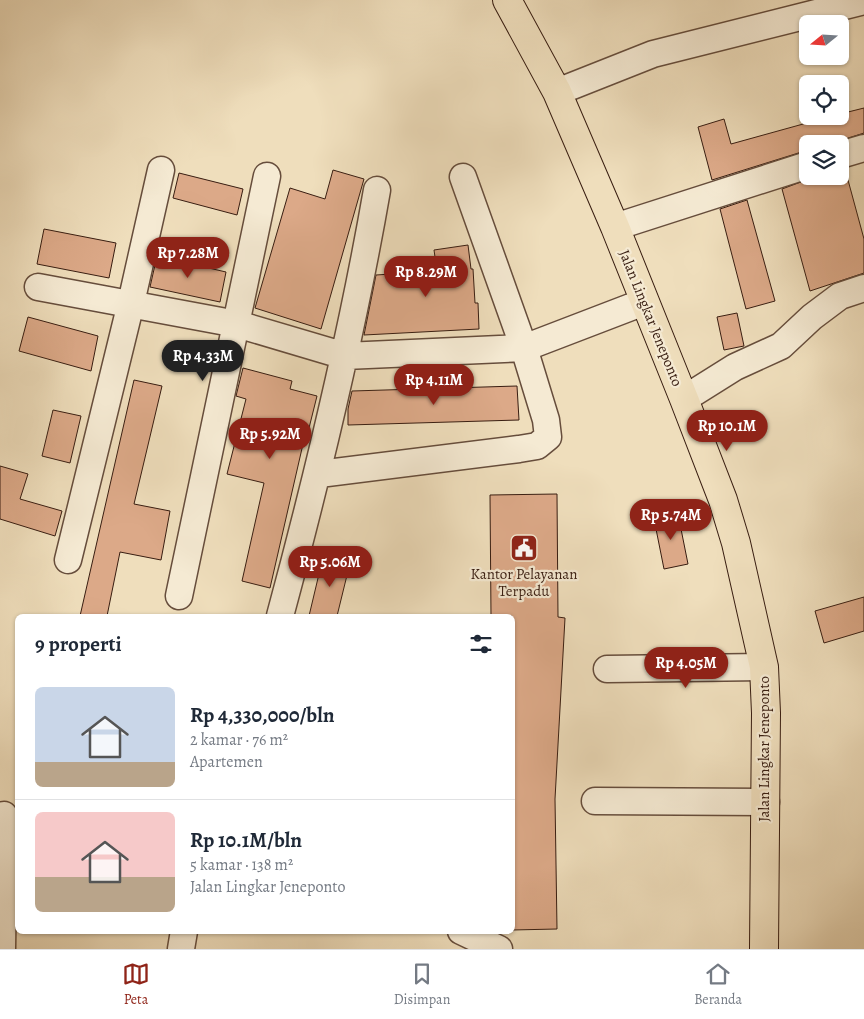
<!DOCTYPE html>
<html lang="id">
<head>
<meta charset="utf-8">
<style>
  :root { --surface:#fff; --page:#f2f2f3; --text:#1f2937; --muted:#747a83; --line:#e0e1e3; --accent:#8f2418 }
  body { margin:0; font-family:Alegreya,serif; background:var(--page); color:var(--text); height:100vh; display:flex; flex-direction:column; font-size:19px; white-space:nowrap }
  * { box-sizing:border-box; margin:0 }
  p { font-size:16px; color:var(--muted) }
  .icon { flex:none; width:28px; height:28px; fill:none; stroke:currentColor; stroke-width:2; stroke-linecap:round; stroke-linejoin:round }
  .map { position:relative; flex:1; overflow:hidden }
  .details { position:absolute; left:15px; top:614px; width:500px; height:320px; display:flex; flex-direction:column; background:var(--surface); border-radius:8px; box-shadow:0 1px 4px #0004 }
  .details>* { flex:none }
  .needle { width:32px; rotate:252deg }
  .tools { position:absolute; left:799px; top:15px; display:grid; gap:10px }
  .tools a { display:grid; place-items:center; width:50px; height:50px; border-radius:8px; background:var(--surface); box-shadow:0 1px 4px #0004; font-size:25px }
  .price { position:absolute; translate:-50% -42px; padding:0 11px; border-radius:18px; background:var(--accent); color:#fff; font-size:16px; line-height:32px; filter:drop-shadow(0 1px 2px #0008) }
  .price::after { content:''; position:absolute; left:50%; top:30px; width:15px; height:11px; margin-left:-8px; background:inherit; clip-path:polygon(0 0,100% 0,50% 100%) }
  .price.on { background:#222; color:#fff }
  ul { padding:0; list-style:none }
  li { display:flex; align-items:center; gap:15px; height:125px; padding:0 20px }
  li+li { border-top:1px solid var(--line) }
  li span { display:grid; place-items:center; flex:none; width:140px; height:100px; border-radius:8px; color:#555 }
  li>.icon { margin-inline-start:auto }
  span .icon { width:60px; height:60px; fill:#fffc; stroke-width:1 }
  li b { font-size:21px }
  h2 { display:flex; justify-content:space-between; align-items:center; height:60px; padding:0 20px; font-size:21px }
  .dock { display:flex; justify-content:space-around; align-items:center; height:70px; border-top:1px solid var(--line); background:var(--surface); font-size:14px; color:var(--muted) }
  .dock a { display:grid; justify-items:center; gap:2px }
  .dock .on { color:var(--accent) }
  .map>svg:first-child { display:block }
  .building { fill:#dca988; stroke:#381d11 }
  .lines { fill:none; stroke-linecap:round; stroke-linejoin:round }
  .minor-casing { stroke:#664d3c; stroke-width:29 }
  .major-casing { stroke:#381d11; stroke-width:30 }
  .minor { stroke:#f5ead3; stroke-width:26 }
  .major { stroke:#efdebc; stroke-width:28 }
  .labels { text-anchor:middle; stroke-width:4.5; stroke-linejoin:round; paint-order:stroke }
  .street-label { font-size:15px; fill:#381d11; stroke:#f5ead3 }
  .poi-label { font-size:15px; fill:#381d11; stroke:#f5ead3 }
</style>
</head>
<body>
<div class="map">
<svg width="864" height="949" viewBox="0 0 864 949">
  <rect width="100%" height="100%" fill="#efdebc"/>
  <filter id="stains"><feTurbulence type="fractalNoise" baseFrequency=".004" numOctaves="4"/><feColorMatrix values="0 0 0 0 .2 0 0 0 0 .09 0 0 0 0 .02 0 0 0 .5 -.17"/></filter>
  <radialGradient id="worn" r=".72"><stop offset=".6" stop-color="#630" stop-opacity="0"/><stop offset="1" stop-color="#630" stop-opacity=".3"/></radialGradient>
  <path class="building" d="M 864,108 L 864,133 L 830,144 L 808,144 L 808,150 L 712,180 L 698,127 L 724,119 L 731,144 L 832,116 L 840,116 L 840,114 Z
    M 845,169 L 864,239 L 864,273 L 810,291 L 782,189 L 817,176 L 840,176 L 840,170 Z
    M 333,170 L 364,179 L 321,329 L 255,308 L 290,188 L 325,199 Z
    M 179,173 L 243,189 L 237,215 L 173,198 Z
    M 747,200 L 775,301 L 746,309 L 720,209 Z
    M 44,229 L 116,243 L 109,278 L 37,264 Z
    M 468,245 L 471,269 L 473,269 L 475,303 L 478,303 L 479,329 L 364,335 L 376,275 L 437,271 L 434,250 Z
    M 157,256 L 226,272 L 220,302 L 150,287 Z
    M 737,313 L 744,346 L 724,350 L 717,317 Z
    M 28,317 L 98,336 L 91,371 L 19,351 Z
    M 243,368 L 292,381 L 290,389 L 317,396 L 308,432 L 306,431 L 270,588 L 242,581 L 264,483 L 227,474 L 246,399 L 236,396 Z
    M 134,380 L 162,386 L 134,504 L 170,511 L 161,560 L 120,552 L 107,616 L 80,616 Z
    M 517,386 L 519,420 L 348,425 L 348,409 L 352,391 Z
    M 53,410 L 81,416 L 70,463 L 42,456 Z
    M 0,466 L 28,474 L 20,499 L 62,511 L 55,536 L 0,519 Z
    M 557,494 L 558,617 L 565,618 L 555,799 L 557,929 L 512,930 L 512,616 L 491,616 L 490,495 Z
    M 678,514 L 688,564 L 664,569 L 654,519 Z
    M 323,557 L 350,563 L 337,616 L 309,616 Z
    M 864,597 L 864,631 L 824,643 L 815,611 Z"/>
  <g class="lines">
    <g class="minor-casing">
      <path id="minor" d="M 557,92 L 653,54 L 864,1
        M 840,155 L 864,148
        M 615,227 L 808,165
        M 38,287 L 237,324 L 345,356 L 524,348 L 644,302
        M 684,399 L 735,367 L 781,346 L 812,317 L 840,296 L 864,288
        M 319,474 L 519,449 L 537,446 L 548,437 L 546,420 L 524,348 L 463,177
        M 68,560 L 131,303 L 161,170
        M 179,596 L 267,176
        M 280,616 C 318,475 352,334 377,190
        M 607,669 L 764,667
        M 595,801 L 766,802
        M 461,931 L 499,949
        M 2,949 L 4,815
        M 181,949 L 184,931"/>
    </g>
    <g class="major-casing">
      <path id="major" d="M 507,0 L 557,92 L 615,227 L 684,399 L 723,500 L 736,543 L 764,667 L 766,713 L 764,949"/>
    </g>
    <use href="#minor" class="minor"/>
    <use href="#major" class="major"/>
  </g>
  <defs>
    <g id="civic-square" transform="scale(1.4375)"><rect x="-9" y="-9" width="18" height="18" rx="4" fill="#8f2418" stroke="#f5ead3"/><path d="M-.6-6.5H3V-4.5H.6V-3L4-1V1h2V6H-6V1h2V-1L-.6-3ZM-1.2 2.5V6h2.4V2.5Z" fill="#fff"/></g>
  </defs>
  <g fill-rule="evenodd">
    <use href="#civic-square" x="524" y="548"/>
  </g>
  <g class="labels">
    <g class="street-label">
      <text transform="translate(651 318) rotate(68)" y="5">Jalan Lingkar Jeneponto</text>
      <text transform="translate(764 749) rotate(-90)" y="5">Jalan Lingkar Jeneponto</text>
    </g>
    <g class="poi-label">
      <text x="524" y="579">Kantor Pelayanan<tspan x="524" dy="17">Terpadu</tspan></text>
    </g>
  </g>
  <rect width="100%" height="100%" filter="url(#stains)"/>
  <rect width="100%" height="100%" fill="url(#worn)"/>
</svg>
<div class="tools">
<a><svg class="needle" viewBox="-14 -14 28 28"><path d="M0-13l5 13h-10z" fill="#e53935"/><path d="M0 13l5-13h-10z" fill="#747a83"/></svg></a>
<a><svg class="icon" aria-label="locate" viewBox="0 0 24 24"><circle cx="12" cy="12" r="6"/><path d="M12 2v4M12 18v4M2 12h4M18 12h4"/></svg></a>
<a><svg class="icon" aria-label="layers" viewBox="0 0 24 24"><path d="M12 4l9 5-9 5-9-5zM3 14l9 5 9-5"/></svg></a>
</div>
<b class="price" style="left:188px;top:279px">Rp 7.28M</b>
<b class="price" style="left:426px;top:298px">Rp 8.29M</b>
<b class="price on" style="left:203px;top:382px">Rp 4.33M</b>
<b class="price" style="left:434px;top:406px">Rp 4.11M</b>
<b class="price" style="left:727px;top:452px">Rp 10.1M</b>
<b class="price" style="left:270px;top:460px">Rp 5.92M</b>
<b class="price" style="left:671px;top:541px">Rp 5.74M</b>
<b class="price" style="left:330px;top:588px">Rp 5.06M</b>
<b class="price" style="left:686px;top:689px">Rp 4.05M</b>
<section class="details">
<h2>9 properti<svg class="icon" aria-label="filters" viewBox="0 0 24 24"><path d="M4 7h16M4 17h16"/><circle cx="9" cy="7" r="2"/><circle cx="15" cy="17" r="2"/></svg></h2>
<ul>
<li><span style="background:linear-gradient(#c9d6e8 75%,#b9a48a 0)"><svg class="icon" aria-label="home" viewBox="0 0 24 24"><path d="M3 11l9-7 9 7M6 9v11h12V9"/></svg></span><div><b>Rp 4,330,000/bln</b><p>2 kamar · 76 m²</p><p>Apartemen</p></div></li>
<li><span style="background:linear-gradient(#f6c9c9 65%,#b9a48a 0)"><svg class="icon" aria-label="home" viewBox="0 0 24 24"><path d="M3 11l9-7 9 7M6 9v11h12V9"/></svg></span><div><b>Rp 10.1M/bln</b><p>5 kamar · 138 m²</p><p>Jalan Lingkar Jeneponto</p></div></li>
</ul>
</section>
</div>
<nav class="dock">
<a class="on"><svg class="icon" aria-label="map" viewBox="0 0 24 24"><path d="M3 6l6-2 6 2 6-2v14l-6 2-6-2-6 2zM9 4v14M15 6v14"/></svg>Peta</a>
<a><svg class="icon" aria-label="saved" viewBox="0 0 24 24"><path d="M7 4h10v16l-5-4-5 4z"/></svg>Disimpan</a>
<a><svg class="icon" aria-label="home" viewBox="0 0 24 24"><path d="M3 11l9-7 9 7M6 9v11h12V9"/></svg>Beranda</a>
</nav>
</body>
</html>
